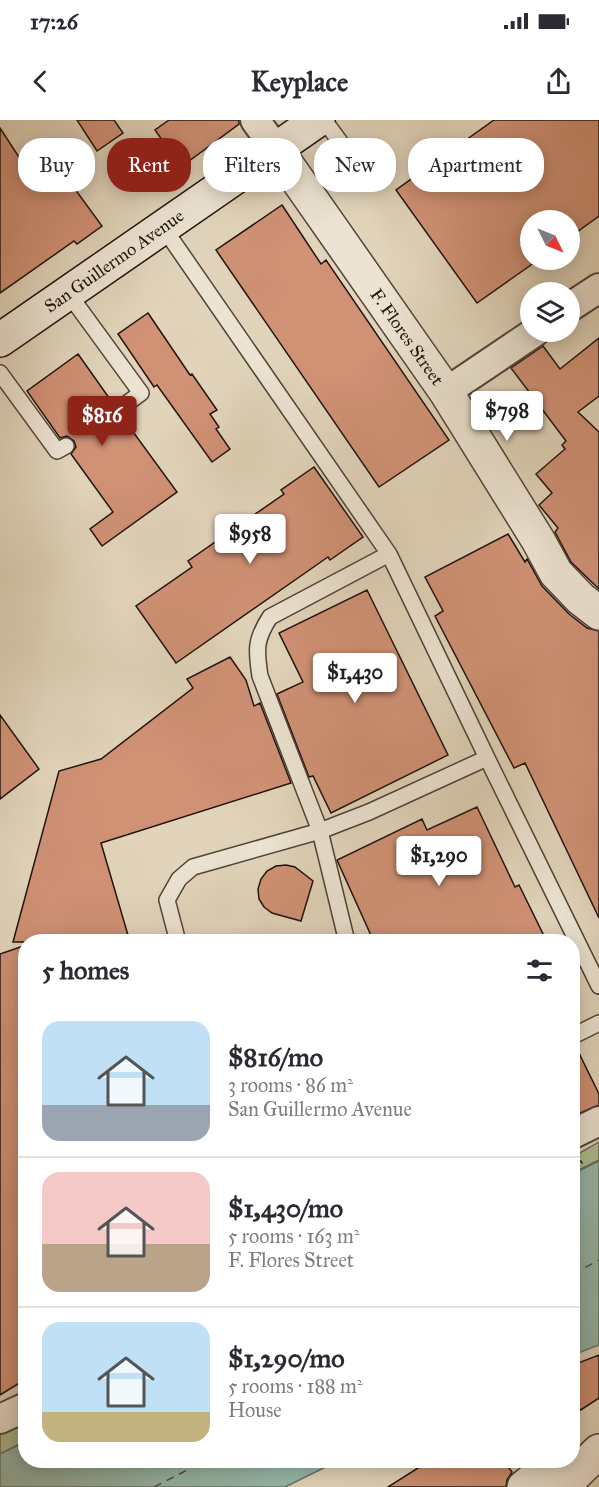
<!DOCTYPE html>
<html lang="en">
<head>
<meta charset="utf-8">
<style>
  :root { --surface:#fff; --page:#f2f2f3; --text:#2b2b33; --muted:#7c7c81; --line:#e1e1e2; --accent:#8f2418 }
  body { margin:0; font-family:"IM FELL Great Primer",serif; background:var(--page); color:var(--text); height:100vh; display:flex; flex-direction:column; font-size:22px; white-space:nowrap }
  * { box-sizing:border-box; margin:0 }
  p { font-size:20px; color:var(--muted) }
  .icon { flex:none; width:33px; height:33px; fill:none; stroke:currentColor; stroke-width:2; stroke-linecap:round; stroke-linejoin:round }
  .map { position:relative; flex:1; overflow:hidden }
  .panel { position:absolute; left:18px; top:814px; width:562px; height:534px; display:flex; flex-direction:column; background:var(--surface); border-radius:24px; box-shadow:0 3px 15px #0003 }
  .panel>* { flex:none }
  .top-card { position:absolute; left:18px; top:18px; width:564px; height:54px; display:flex; gap:12px }
  .needle { width:39px; rotate:133deg }
  .buttons { position:absolute; left:520px; top:90px; display:grid; gap:12px }
  .buttons a { display:grid; place-items:center; width:60px; height:60px; border-radius:50%; background:var(--surface); box-shadow:0 3px 15px #0003; font-size:30px }
  .price { position:absolute; translate:-50% -51px; padding:0 14px; border-radius:6px; background:#fff; color:#222; font-size:20px; line-height:39px; filter:drop-shadow(0 2px 3px #0008) }
  .price::after { content:''; position:absolute; left:50%; top:36px; width:18px; height:14px; margin-left:-9px; background:inherit; clip-path:polygon(0 0,100% 0,50% 100%) }
  .price.current { background:var(--accent); color:#fff }
  ul { padding:0; list-style:none }
  li { display:flex; align-items:center; gap:18px; height:150px; padding:0 24px }
  li+li { border-top:2px solid var(--line) }
  li span { display:grid; place-items:center; flex:none; width:168px; height:120px; border-radius:18px; color:#555 }
  li>.icon { margin-inline-start:auto }
  span .icon { width:72px; height:72px; fill:#fffc; stroke-width:1 }
  li b { font-size:26px }
  h2 { display:flex; justify-content:space-between; align-items:center; height:72px; padding:0 24px; font-size:26px }
  .tag { padding:0 21px; border-radius:24px; background:var(--surface); box-shadow:0 3px 15px #0003; font-size:21px; line-height:54px }
  .tag.current { background:var(--accent); color:#fff }
  .status { display:flex; justify-content:space-between; align-items:center; height:42px; padding:0 30px; background:var(--surface); direction:ltr }
  .status svg { height:16px; fill:currentColor }
  header { display:flex; justify-content:space-between; align-items:center; height:78px; padding:0 24px; background:var(--surface); font-size:27px; font-weight:700 }
  .map>svg:first-child { display:block }
  .green { fill:#aebe94; stroke:#676850; stroke-width:1.5 }
  .water { fill:#95b9ab; stroke:#66776c; stroke-width:1.5 }
  .lines { fill:none; stroke-linecap:round; stroke-linejoin:round }
  .ferry { stroke:#494d44; stroke-width:1.5; stroke-dasharray:8 6; stroke-linecap:butt }
  .building { fill:#d09175; stroke:#20130d; stroke-width:1.5 }
  .service-casing { stroke:#504338; stroke-width:18 }
  .minor-casing { stroke:#504338; stroke-width:32 }
  .tertiary-casing { stroke:#504338; stroke-width:36 }
  .secondary-casing { stroke:#20130d; stroke-width:36 }
  .path { stroke:#20130d; stroke-width:4; stroke-dasharray:1.5 3; stroke-linecap:butt }
  .service { stroke:#ece3d2; stroke-width:15 }
  .minor { stroke:#ece3d2; stroke-width:28 }
  .tertiary { stroke:#ece3d2; stroke-width:33 }
  .secondary { stroke:#ece3d2; stroke-width:33 }
  .labels { text-anchor:middle; stroke-width:6; stroke-linejoin:round; paint-order:stroke }
  .street-label { font-size:18px; fill:#20130d; stroke:#ece3d2 }
</style>
</head>
<body>
<div class="status"><b>17:26</b><svg viewBox="0 0 49 12"><path d="M0 12V9h3v3zM5 12V6h3v6zM10 12V3h3v9zM15 12V0h3v12zM26 1h20v11H26zM47 4h2v5h-2z"/></svg></div>
<header><svg class="icon" aria-label="back" viewBox="0 0 24 24"><path d="M15 5l-7 7 7 7"/></svg>Keyplace<svg class="icon" aria-label="share" viewBox="0 0 24 24"><path d="M12 15V3M7 8l5-5 5 5M5 13v7h14v-7"/></svg></header>
<div class="map">
<svg width="599" height="1367" viewBox="0 0 599 1367">
  <rect width="100%" height="100%" fill="#e1d4ba"/>
  <filter id="stains"><feTurbulence type="fractalNoise" baseFrequency=".00333" numOctaves="4"/><feColorMatrix values="0 0 0 0 .2 0 0 0 0 .09 0 0 0 0 .02 0 0 0 .5 -.17"/></filter>
  <radialGradient id="worn" r=".72"><stop offset=".6" stop-color="#630" stop-opacity="0"/><stop offset="1" stop-color="#630" stop-opacity=".3"/></radialGradient>
  <path class="green" d="M 599,1022 L 599,1040 L 573,1053 L 573,1031 L 578,1034 Z
    M 25,1295 L 25,1321 L 0,1334 L 0,1308 Z"/>
  <path class="water" d="M 599,1041 L 599,1225 L 573,1235 L 573,1054 Z
    M 25,1322 L 26,1341 L 338,1341 L 285,1367 L 0,1367 L 0,1334 Z"/>
  <g class="lines">
    <path class="ferry" d="M 573,1154 L 599,1140
      M 154,1367 L 205,1341"/>
  </g>
  <path class="building" d="M 77,0 L 114,0 L 123,13 L 97,31 Z
    M 169,0 L 239,0 L 239,4 L 181,47 L 155,10 Z
    M 494,0 L 599,0 L 599,96 L 570,117 L 570,100 L 531,100 L 531,140 L 538,140 L 477,183 L 396,70 Z
    M 0,8 L 41,71 L 64,54 L 102,106 L 77,124 L 74,121 L 0,173 Z
    M 282,85 L 321,144 L 326,140 L 449,320 L 379,367 L 216,130 Z
    M 148,193 L 190,255 L 192,254 L 217,290 L 210,294 L 219,307 L 216,309 L 230,329 L 212,342 L 157,265 L 154,267 L 118,214 Z
    M 599,218 L 599,276 L 578,292 L 599,312 L 599,469 L 571,442 L 555,412 L 558,408 L 539,385 L 552,373 L 536,354 L 565,329 L 562,325 L 566,321 L 511,248 L 543,226 L 560,249 Z
    M 78,234 L 112,282 L 109,287 L 110,295 L 115,299 L 123,298 L 177,372 L 102,426 L 90,409 L 113,392 L 71,334 L 76,327 L 74,321 L 67,316 L 60,318 L 27,271 Z
    M 314,347 L 363,417 L 330,440 L 328,437 L 176,543 L 136,486 L 192,447 L 188,441 L 284,374 L 281,370 Z
    M 508,414 L 525,442 L 527,439 L 542,466 L 569,494 L 587,508 L 599,511 L 599,798 L 525,643 L 514,648 L 435,496 L 443,491 L 425,457 Z
    M 367,470 L 448,635 L 331,693 L 313,656 L 309,657 L 277,574 L 303,562 L 279,513 Z
    M 230,537 L 246,560 L 254,586 L 260,583 L 291,663 L 101,723 L 130,822 L 13,822 L 59,651 L 101,639 L 193,568 L 187,559 Z
    M 0,595 L 39,649 L 0,679 Z
    M 477,687 L 515,767 L 519,765 L 547,822 L 374,822 L 337,740 L 422,699 L 427,710 Z
    M 286,745 L 295,747 L 313,761 L 301,801 L 272,793 L 264,787 L 259,779 L 258,769 L 261,759 L 267,751 L 276,746 Z
    M 26,825 L 26,1259 L 0,1275 L 0,834 Z
    M 575,925 L 599,974 L 599,985 L 573,996 L 573,926 Z
    M 599,1235 L 599,1278 L 573,1295 L 573,1245 Z
    M 429,1341 L 504,1341 L 512,1352 L 507,1360 L 506,1367 L 388,1367 Z"/>
  <g class="lines">
    <g class="service-casing">
      <path id="service" d="M 324,0 L 346,30
        M 163,107 L 389,434 L 487,638 L 369,692 L 320,711 L 193,747 L 179,759 L 167,780 L 178,822
        M 68,173 L 141,273 L 118,290
        M 0,253 L 57,331 L 66,326
        M 487,638 L 599,866
        M 347,822 L 320,711 L 260,556 C 256,530 255,520 270,497 L 389,434
        M 573,916 L 599,903"/>
    </g>
    <g class="minor-casing">
      <path id="minor" d="M 255,0 L 276,29
        M 570,187 L 599,168
        M 446,272 L 535,212
        M 573,1014 L 599,1001
        M 0,1299 L 26,1287"/>
    </g>
    <g class="tertiary-casing">
      <path id="tertiary" d="M 276,29 L 446,272 L 538,420 L 556,453 L 581,479 L 599,493
        M 524,1367 L 556,1341
        M 562,1367 L 599,1331"/>
    </g>
    <g class="secondary-casing">
      <path id="secondary" d="M 0,220 L 318,0"/>
    </g>
    <path class="path" d="M 573,1047 L 583,1041"/>
    <use href="#service" class="service"/>
    <use href="#minor" class="minor"/>
    <use href="#tertiary" class="tertiary"/>
    <use href="#secondary" class="secondary"/>
  </g>
  <g class="labels">
    <g class="street-label">
      <text transform="translate(114 141) rotate(-35)" y="6">San Guillermo Avenue</text>
      <text transform="translate(407 217) rotate(55)" y="6">F. Flores Street</text>
    </g>
  </g>
  <rect width="100%" height="100%" filter="url(#stains)"/>
  <rect width="100%" height="100%" fill="url(#worn)"/>
</svg>
<div class="buttons">
<a><svg class="needle" viewBox="-14 -14 28 28"><path d="M0-13l5 13h-10z" fill="#e53935"/><path d="M0 13l5-13h-10z" fill="#7c7c81"/></svg></a>
<a><svg class="icon" aria-label="layers" viewBox="0 0 24 24"><path d="M12 4l9 5-9 5-9-5zM3 14l9 5 9-5"/></svg></a>
</div>
<b class="price" style="left:507px;top:322px">$798</b>
<b class="price current" style="left:102px;top:327px">$816</b>
<b class="price" style="left:250px;top:445px">$958</b>
<b class="price" style="left:355px;top:584px">$1,430</b>
<b class="price" style="left:439px;top:767px">$1,290</b>
<div class="top-card">
<a class="tag">Buy</a>
<a class="tag current">Rent</a>
<a class="tag">Filters</a>
<a class="tag">New</a>
<a class="tag">Apartment</a>
</div>
<section class="panel">
<h2>5 homes<svg class="icon" aria-label="filters" viewBox="0 0 24 24"><path d="M4 7h16M4 17h16"/><circle cx="9" cy="7" r="2"/><circle cx="15" cy="17" r="2"/></svg></h2>
<ul>
<li><span style="background:linear-gradient(#bfe0f5 70%,#9aa5b1 0)"><svg class="icon" aria-label="home" viewBox="0 0 24 24"><path d="M3 11l9-7 9 7M6 9v11h12V9"/></svg></span><div><b>$816/mo</b><p>3 rooms · 86 m²</p><p>San Guillermo Avenue</p></div></li>
<li><span style="background:linear-gradient(#f6c9c9 60%,#b9a48a 0)"><svg class="icon" aria-label="home" viewBox="0 0 24 24"><path d="M3 11l9-7 9 7M6 9v11h12V9"/></svg></span><div><b>$1,430/mo</b><p>5 rooms · 163 m²</p><p>F. Flores Street</p></div></li>
<li><span style="background:linear-gradient(#bfe0f5 75%,#c2b280 0)"><svg class="icon" aria-label="home" viewBox="0 0 24 24"><path d="M3 11l9-7 9 7M6 9v11h12V9"/></svg></span><div><b>$1,290/mo</b><p>5 rooms · 188 m²</p><p>House</p></div></li>
</ul>
</section>
</div>
</body>
</html>
